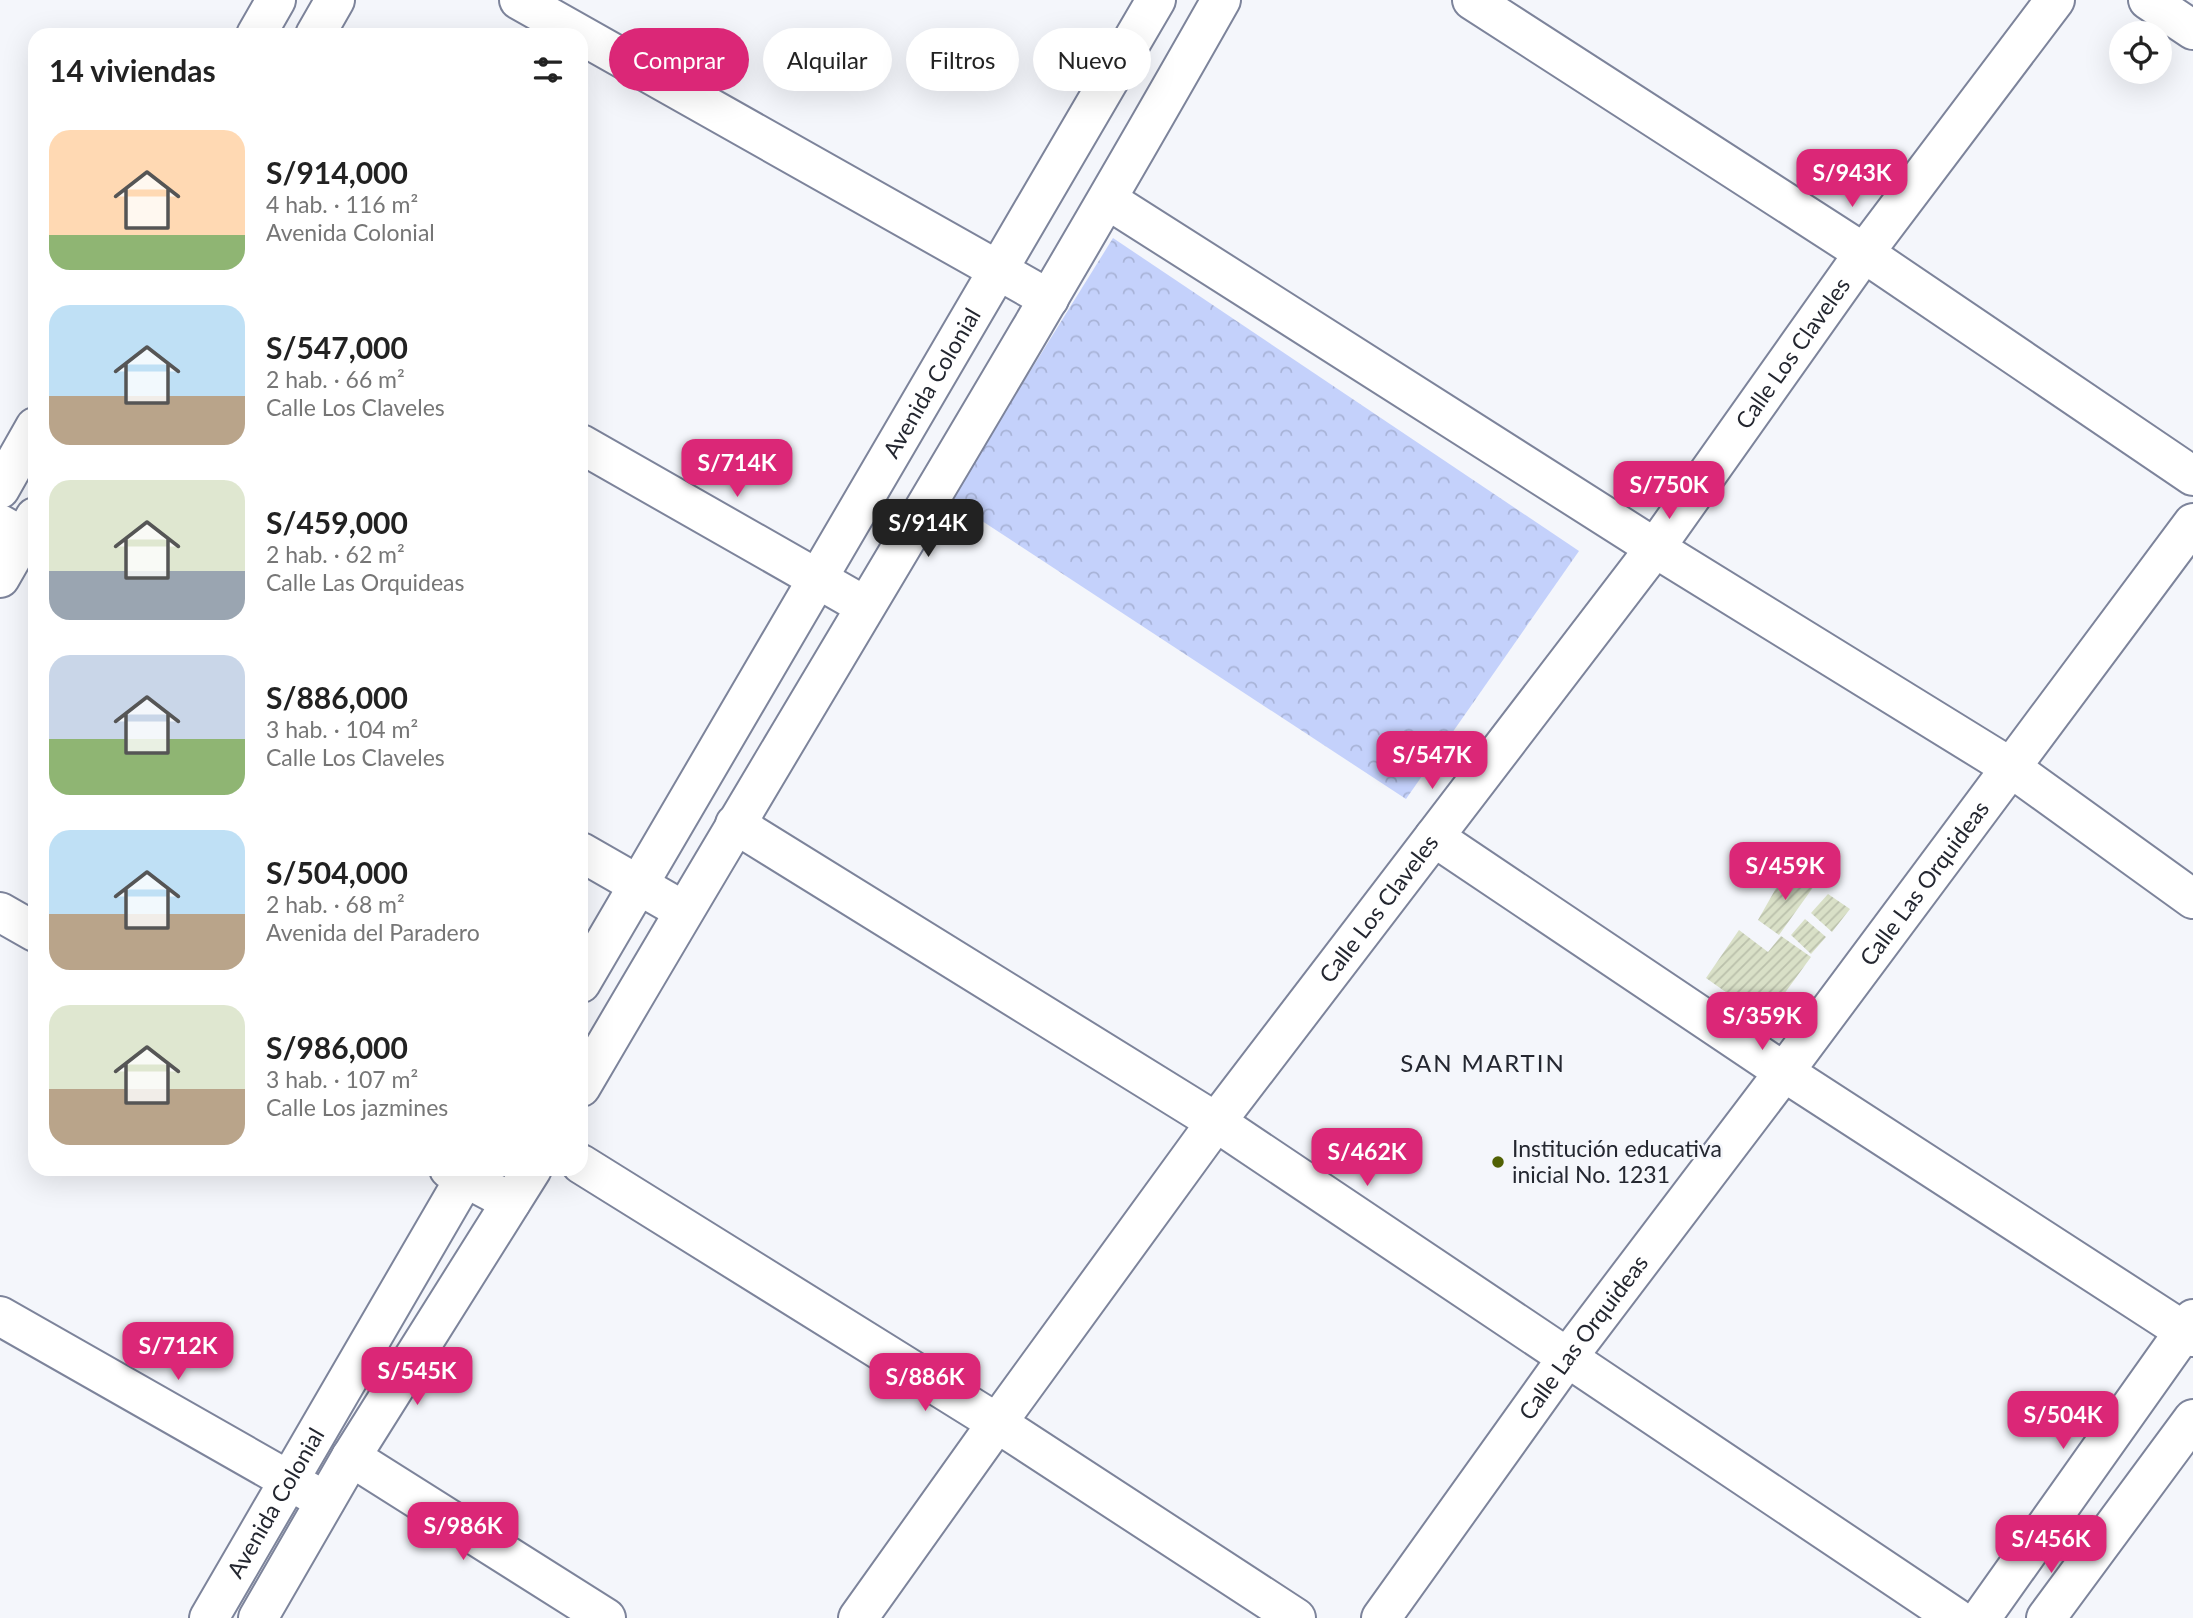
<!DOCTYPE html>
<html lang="es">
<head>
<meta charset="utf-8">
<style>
  :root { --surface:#fff; --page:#f2f2f2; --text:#222; --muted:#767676; --accent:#db2777 }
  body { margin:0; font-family:Lato,sans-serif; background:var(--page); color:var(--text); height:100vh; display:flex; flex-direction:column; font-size:26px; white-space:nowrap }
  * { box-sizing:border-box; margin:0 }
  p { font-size:23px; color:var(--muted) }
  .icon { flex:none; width:38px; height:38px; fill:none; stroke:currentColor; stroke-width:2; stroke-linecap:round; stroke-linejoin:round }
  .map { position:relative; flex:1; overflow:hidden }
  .drawer { position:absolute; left:28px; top:28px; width:560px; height:1148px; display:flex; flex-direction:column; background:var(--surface); border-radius:21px; box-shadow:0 7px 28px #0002 }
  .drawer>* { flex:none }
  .guide { position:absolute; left:609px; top:28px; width:665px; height:63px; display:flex; gap:14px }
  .controls { position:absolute; left:2109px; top:21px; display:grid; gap:14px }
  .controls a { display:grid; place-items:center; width:63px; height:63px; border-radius:50%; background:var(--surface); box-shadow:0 7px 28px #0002; font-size:35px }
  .price { position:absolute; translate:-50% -60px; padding:0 16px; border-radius:14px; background:var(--accent); color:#fff; font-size:23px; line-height:46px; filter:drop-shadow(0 2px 4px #0008) }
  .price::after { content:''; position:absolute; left:50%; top:42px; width:21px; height:16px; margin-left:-10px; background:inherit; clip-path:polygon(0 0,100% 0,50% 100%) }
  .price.current { background:#222; color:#fff }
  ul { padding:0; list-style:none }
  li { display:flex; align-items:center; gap:21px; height:175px; padding:0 21px }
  li span { display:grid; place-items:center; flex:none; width:196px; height:140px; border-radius:21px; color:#555 }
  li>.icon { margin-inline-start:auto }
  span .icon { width:84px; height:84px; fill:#fffc; stroke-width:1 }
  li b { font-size:30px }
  h2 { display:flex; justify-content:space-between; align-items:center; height:84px; padding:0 21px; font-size:30px }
  .pill { padding:0 24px; border-radius:32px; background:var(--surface); box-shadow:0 7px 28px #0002; font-size:24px; line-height:63px }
  .pill.current { background:var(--accent); color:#fff }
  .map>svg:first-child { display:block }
  .park { fill:url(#park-crowns) }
  .building { fill:url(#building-hatch) }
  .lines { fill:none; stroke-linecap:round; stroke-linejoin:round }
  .minor-casing { stroke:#7d849b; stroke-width:42 }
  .tertiary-casing { stroke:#7d849b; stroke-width:42 }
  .minor { stroke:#fff; stroke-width:38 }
  .tertiary { stroke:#fff; stroke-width:38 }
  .poi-dot { fill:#516104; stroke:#f4f6fb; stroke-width:2.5 }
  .labels { text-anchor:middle; stroke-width:5; stroke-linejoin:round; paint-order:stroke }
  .street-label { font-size:23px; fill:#242730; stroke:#f4f6fb }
  .poi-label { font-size:23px; fill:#242730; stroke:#f4f6fb; text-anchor:start }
  .neighbourhood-label { font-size:24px; letter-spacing:2px; fill:#242730; stroke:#f4f6fb }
</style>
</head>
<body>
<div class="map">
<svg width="2193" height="1618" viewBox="0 0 2193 1618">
  <defs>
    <pattern id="park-crowns" width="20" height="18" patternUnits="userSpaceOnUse" patternTransform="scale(1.75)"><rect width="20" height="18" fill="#c4d1fb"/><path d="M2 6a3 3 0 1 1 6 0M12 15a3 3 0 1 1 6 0" fill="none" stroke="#a8b3d7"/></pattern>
    <pattern id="building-hatch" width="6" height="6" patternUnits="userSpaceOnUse" patternTransform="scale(1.75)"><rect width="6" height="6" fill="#d9e0c7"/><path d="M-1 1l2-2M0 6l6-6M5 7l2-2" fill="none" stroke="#bac0ab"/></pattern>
  </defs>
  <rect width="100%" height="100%" fill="#f4f6fb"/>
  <path class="park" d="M 1113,238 L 1579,551 L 1406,799 L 950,500 Z"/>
  <path class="building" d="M 1787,869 L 1814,886 L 1779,935 L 1758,920 Z
    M 1828,894 L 1850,909 L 1832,932 L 1811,913 Z
    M 1805,919 L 1826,937 L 1811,954 L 1791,935 Z
    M 1739,930 L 1768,952 L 1781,936 L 1811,957 L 1765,1020 L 1706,978 Z"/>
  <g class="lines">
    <g class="minor-casing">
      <g id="minor">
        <path d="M 519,0 L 1049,299"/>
        <path d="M 1472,0 L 1864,253 L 2193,476"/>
        <path d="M 2148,0 L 2193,30"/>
        <path d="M 1108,200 L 1655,548 L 2010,767 L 2193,899"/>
        <path d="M 581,444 L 865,606"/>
        <path d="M 0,524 L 35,544"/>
        <path d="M 735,824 L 1216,1122 L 1956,1618"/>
        <path d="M 1434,837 L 1784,1072 L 2193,1337"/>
        <path d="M 581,852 L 684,911"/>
        <path d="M 0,912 L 35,932"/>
        <path d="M 581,1164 L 997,1423 L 1296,1618"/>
        <path d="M 449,1169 L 511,1202"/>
        <path d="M 0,1316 L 325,1501"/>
        <path d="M 351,1457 L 606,1618"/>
        <path id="s1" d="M 858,1618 L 997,1423 L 1216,1122 L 1655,548 L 1864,253 L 2055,0"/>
        <path id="s2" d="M 1381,1618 L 1567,1358 L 1784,1072 L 2193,523"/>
      </g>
    </g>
    <g class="tertiary-casing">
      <g id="tertiary">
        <path d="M 256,35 L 276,0"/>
        <path d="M 315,35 L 335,0"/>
        <path d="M 0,489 L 35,427"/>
        <path d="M 0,578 L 35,517"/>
        <path id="s3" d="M 581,983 L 1156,0"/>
        <path d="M 581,1087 C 793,724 1014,366 1221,0"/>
        <path id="s4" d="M 209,1618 L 470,1169"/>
        <path d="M 258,1618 L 351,1457 L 532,1169"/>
        <path d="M 1981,1618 L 2193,1319"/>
        <path d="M 2046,1618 L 2193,1419"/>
      </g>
    </g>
    <use href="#minor" class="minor"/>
    <use href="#tertiary" class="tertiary"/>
  </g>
  <circle class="poi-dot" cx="1498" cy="1162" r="7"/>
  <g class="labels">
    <g class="street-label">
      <text dy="8" stroke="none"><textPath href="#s1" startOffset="1573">Calle Los Claveles</textPath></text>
      <text dy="8" stroke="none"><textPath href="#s3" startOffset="695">Avenida Colonial</textPath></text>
      <text dy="8" stroke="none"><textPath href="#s2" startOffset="914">Calle Las Orquideas</textPath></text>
      <text dy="8" stroke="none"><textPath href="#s1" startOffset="880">Calle Los Claveles</textPath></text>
      <text dy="8" stroke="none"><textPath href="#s2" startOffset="346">Calle Las Orquideas</textPath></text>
      <text dy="8" stroke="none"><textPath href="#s4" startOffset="133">Avenida Colonial</textPath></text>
    </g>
    <g class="poi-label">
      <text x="1512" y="1157">Institución educativa<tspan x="1512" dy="26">inicial No. 1231</tspan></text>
    </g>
    <g class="neighbourhood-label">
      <text x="1483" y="1072">SAN MARTIN</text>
    </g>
  </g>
</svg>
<div class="controls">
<a><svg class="icon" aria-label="locate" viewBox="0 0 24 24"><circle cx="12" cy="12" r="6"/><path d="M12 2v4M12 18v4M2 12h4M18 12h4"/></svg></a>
</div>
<b class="price" style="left:1852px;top:209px">S/943K</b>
<b class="price" style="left:737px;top:499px">S/714K</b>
<b class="price" style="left:1669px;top:521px">S/750K</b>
<b class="price current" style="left:928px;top:559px">S/914K</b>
<b class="price" style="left:1432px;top:791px">S/547K</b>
<b class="price" style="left:1785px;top:902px">S/459K</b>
<b class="price" style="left:1762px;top:1052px">S/359K</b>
<b class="price" style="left:1367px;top:1188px">S/462K</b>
<b class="price" style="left:178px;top:1382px">S/712K</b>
<b class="price" style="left:417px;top:1407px">S/545K</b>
<b class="price" style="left:925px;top:1413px">S/886K</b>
<b class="price" style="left:2063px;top:1451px">S/504K</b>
<b class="price" style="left:463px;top:1562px">S/986K</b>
<b class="price" style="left:2051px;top:1575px">S/456K</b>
<div class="guide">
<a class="pill current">Comprar</a>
<a class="pill">Alquilar</a>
<a class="pill">Filtros</a>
<a class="pill">Nuevo</a>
</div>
<section class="drawer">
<h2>14 viviendas<svg class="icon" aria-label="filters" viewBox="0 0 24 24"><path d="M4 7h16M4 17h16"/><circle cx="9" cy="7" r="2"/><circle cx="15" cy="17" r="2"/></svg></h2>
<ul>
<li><span style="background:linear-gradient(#ffd9b3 75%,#8fb573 0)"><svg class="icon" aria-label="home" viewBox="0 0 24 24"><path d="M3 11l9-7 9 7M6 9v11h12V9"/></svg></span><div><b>S/914,000</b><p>4 hab. · 116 m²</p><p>Avenida Colonial</p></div></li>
<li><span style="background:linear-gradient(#bfe0f5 65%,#b9a48a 0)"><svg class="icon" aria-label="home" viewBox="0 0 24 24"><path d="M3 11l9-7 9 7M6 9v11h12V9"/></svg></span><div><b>S/547,000</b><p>2 hab. · 66 m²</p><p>Calle Los Claveles</p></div></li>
<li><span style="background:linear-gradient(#dfe7d0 65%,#9aa5b1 0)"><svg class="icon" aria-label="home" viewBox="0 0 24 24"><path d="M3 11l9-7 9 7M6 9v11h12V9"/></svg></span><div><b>S/459,000</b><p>2 hab. · 62 m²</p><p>Calle Las Orquideas</p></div></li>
<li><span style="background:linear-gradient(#c9d6e8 60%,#8fb573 0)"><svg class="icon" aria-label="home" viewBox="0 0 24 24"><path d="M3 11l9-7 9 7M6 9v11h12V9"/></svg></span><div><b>S/886,000</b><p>3 hab. · 104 m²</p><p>Calle Los Claveles</p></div></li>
<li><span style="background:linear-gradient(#bfe0f5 60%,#b9a48a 0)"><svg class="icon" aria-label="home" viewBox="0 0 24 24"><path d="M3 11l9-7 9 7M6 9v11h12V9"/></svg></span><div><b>S/504,000</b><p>2 hab. · 68 m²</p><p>Avenida del Paradero</p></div></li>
<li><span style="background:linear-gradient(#dfe7d0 60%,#b9a48a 0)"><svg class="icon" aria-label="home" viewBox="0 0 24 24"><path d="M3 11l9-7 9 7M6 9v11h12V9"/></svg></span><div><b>S/986,000</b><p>3 hab. · 107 m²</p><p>Calle Los jazmines</p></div></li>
</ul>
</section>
</div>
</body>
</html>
